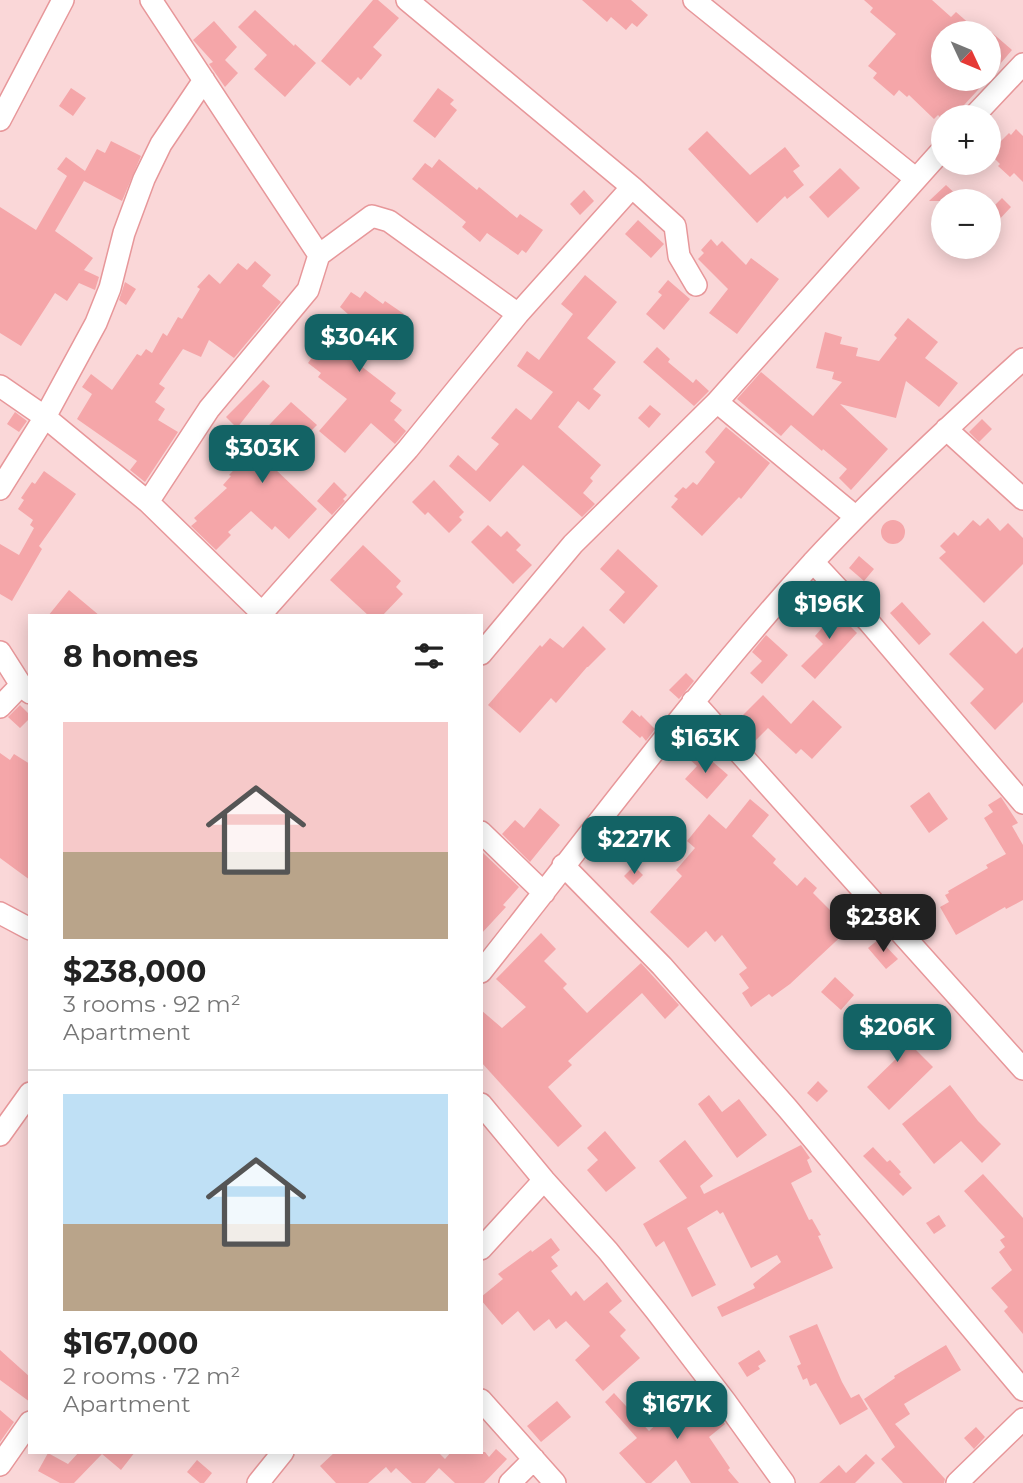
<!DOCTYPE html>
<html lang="en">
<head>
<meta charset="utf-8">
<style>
  :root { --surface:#fff; --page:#f6f6f6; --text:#222; --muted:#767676; --line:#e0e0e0; --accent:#136365 }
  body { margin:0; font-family:Montserrat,sans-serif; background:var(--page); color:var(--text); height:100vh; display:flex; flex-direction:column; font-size:26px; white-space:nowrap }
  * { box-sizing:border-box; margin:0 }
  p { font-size:23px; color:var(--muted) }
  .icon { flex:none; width:38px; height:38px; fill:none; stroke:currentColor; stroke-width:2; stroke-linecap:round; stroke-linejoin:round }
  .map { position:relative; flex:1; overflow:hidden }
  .side { position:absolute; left:28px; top:614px; width:455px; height:840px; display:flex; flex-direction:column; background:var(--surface); border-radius:0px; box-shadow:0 4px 18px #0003 }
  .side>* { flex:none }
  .needle { width:46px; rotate:134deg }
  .buttons { position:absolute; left:931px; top:21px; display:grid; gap:14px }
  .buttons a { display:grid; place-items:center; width:70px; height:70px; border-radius:50%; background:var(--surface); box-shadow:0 4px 18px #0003; font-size:35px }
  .price { position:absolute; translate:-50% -60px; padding:0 16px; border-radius:14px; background:var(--accent); color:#fff; font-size:23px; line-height:46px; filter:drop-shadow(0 2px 4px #0008) }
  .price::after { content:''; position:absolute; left:50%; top:42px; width:21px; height:16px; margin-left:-10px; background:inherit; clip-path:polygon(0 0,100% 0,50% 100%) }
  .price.selected { background:#222; color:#fff }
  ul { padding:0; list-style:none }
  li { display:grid; align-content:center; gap:14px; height:371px; padding:0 35px }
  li+li { border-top:2px solid var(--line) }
  li span { display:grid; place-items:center; height:217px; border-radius:0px; color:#555 }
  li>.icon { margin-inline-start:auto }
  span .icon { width:126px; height:126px; fill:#fffc; stroke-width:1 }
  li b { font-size:30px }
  h2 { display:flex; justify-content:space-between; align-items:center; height:84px; padding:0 35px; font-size:30px }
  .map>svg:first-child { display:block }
  .building { fill:#f5a6a9 }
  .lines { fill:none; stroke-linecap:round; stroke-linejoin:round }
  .minor-casing { stroke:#e7979a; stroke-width:24 }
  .minor { stroke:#fff; stroke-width:21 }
</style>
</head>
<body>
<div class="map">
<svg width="1023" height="1483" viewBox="0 0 1023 1483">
  <rect width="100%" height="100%" fill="#fad7d8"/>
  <path class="building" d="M 373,0 L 378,0 L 399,18 L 373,47 L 382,55 L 361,80 L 358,77 L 350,86 L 321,61 Z
    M 582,0 L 631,0 L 648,15 L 637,27 L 632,23 L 626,30 L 611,17 L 607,22 Z
    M 864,0 L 932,0 L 951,17 L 956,12 L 980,33 L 943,33 L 943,79 L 988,79 L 953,117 L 940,117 L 938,115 L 934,119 L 909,95 L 907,97 L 899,90 L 894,96 L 873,78 L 877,73 L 868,66 L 896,34 L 870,12 L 873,8 Z
    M 255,10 L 294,46 L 295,44 L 316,63 L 285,97 L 254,69 L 267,55 L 238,27 Z
    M 214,21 L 237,47 L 225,60 L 238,73 L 225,87 L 209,64 L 213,62 L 193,40 Z
    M 989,30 L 1012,50 L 989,77 Z
    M 71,88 L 86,98 L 73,116 L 59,106 Z
    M 438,88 L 454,100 L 450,104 L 457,110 L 435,138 L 413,121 Z
    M 1016,129 L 1023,136 L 1023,182 L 1014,173 L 1010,177 L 998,166 L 1000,164 L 993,157 L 995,155 L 991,151 L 1009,133 L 1011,135 Z
    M 707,131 L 750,175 L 785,147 L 800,166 L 793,171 L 804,185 L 787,199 L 785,196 L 757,223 L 688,149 Z
    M 111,141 L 141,156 L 122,201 L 84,181 L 55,231 L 93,258 L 84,270 L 99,277 L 95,290 L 79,283 L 67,301 L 55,293 L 21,346 L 0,333 L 0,207 L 36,230 L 67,176 L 57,169 L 66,157 L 85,171 L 97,149 L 105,153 Z
    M 439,159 L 477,190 L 479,187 L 517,218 L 520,214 L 543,230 L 526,253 L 522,250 L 518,255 L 487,233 L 480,242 L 462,227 L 466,222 L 412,179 L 425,163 L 432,168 Z
    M 840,168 L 860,188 L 828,218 L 809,197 Z
    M 946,185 L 963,201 L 929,201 Z
    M 584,190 L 594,201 L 580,215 L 570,204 Z
    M 1002,198 L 1011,207 L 996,223 L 989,217 L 989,211 Z
    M 638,220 L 664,244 L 651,258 L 625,234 Z
    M 711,239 L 717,246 L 722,241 L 746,265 L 751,258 L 779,279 L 737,334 L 709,313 L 728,289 L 698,259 L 704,253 L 701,250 Z
    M 255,261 L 271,275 L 262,286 L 281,302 L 234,358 L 209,340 L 201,357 L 183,349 L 159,384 L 165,388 L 155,402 L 165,409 L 158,420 L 178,432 L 145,482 L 130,470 L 137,461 L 77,419 L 92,394 L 82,387 L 91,374 L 112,390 L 137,354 L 141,356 L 146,349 L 152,353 L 163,333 L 167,336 L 178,317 L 182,319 L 200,289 L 197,287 L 209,274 L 220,284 L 238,263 L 247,270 Z
    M 585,275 L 617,302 L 587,338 L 616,362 L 593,389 L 601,395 L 589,410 L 578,401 L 558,427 L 601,465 L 590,478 L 593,481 L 583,493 L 595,504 L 582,517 L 523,465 L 490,502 L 449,466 L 458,455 L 476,471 L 499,444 L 491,438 L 516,408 L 531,420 L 553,392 L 517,366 L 527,351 L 539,360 L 573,314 L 561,304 Z
    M 668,280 L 690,299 L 664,330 L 646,314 L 662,295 L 658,292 Z
    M 125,282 L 136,289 L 126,305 L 119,300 Z
    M 365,291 L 383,304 L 385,301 L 404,314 L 394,328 L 396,330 L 388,342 L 385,340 L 380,347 L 376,344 L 361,366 L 396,393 L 390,401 L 402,410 L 394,420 L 406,431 L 395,444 L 371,423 L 345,453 L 319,431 L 347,399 L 318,377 L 321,373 L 308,363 L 328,336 L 341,345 L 357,322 L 340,307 L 351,292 L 360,298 Z
    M 908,318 L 938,342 L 925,358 L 958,383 L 939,407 L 906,381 L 896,418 L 840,404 L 888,449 L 851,490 L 839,478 L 847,469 L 823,449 L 822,451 L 791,425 L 781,436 L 737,399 L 761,372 L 813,416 L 842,382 L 832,379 L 834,372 L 816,368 L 825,332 L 842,337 L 840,344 L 858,348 L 856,356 L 879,361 L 897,338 L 894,335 Z
    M 657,347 L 670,359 L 668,362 L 693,383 L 696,379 L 709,391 L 694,406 L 643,362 Z
    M 263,380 L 270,386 L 237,428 L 226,417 Z
    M 291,402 L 317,425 L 274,468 L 317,509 L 289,539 L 275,526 L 272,530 L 251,511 L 228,532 L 231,535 L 216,550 L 191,526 L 197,521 L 194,518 L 227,488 L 223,485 L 231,476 L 229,475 L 256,447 L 252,443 Z
    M 650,405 L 661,414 L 649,428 L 638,418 Z
    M 15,412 L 27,421 L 19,432 L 7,424 Z
    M 982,419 L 992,429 L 979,442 L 969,432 Z
    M 726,427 L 770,463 L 741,499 L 739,497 L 702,536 L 671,507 L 678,499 L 674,496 L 683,487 L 686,489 L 693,482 L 697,485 L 715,462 L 705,452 Z
    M 44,471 L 76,494 L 39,546 L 42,549 L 12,601 L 0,594 L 0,544 L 19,555 L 34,528 L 30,525 L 33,520 L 18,509 L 24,500 L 21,498 L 32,482 L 35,484 Z
    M 434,480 L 464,512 L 459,517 L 462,520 L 449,533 L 428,512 L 425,515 L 412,502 Z
    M 334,482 L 347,495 L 343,499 L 345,501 L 332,515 L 317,501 Z
    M 988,518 L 1000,531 L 1008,523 L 1023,538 L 1023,564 L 984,603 L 939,558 L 946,552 L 940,546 L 954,532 L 958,536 L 973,520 L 980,526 Z
    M881 532a12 12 0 1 1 24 0a12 12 0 1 1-24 0Z
    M 488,525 L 501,537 L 507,531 L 521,545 L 516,550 L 532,565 L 513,584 L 471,542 Z
    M 363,545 L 401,581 L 396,587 L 403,594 L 382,616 L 369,616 L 330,580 Z
    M 618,549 L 658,586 L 624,624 L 609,610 L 625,592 L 600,569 Z
    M 859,556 L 874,569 L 864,581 L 849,568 Z
    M 69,590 L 100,616 L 48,616 Z
    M 902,602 L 931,634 L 919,645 L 890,613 Z
    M 829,605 L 857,633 L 815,679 L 801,666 L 823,644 L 815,636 L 822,628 L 814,620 Z
    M 983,621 L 1016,654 L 1023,647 L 1023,702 L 995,730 L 970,703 L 984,689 L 949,654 Z
    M 583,626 L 606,649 L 588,667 L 587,667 L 556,703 L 551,698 L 520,733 L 488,705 L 540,645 L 542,647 L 550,638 L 563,648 Z
    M 766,635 L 788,655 L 762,684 L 750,673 L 762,661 L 752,652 Z
    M 686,673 L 694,681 L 679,699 L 669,690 Z
    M 763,695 L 791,724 L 813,700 L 842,727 L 812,759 L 801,749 L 796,754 L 768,728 L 753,743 L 734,724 Z
    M 20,705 L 30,715 L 30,718 L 20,728 L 8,717 Z
    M 632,710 L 640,717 L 641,715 L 655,729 L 646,741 L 642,736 L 640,738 L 622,722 Z
    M 698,749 L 728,775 L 707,799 L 685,779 L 697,766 L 689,759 Z
    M 0,753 L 10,760 L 14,754 L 30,764 L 30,880 L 0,858 Z
    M 929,792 L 948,819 L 929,833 L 910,806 Z
    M 1001,797 L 1018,823 L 1012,826 L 1023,845 L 1023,900 L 1006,909 L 1005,907 L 956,935 L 940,907 L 949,902 L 945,895 L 949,893 L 948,891 L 988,868 L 986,865 L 1006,854 L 984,818 L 993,812 L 988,805 Z
    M 750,799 L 769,815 L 752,836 L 776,859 L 773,863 L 797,886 L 805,877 L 817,888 L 813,893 L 849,929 L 790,984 L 772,997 L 769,994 L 751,1007 L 742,993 L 749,988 L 739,974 L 747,968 L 722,935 L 715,942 L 706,931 L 688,948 L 650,912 L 682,876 L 676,870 L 695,848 L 687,841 L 709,814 L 726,829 Z
    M 540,808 L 560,825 L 530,862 L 502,834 L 515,820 L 524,828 Z
    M 481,851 L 519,887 L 503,905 L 506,907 L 481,934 Z
    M 634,866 L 643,875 L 633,885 L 624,876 Z
    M 541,933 L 556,949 L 544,961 L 567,984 L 563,988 L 587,1013 L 641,963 L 679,1005 L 665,1019 L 642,993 L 568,1061 L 572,1065 L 548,1087 L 582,1126 L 558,1147 L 481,1062 L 481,1010 L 502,1028 L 526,1007 L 496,979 Z
    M 879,939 L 898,959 L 886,969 L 868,948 Z
    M 835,977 L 854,995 L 841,1010 L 821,992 Z
    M 886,1011 L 901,1026 L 897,1031 L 933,1067 L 889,1110 L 867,1087 L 899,1056 L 870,1027 Z
    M 818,1081 L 828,1091 L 817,1102 L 807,1093 Z
    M 950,1085 L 978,1121 L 1001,1144 L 982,1163 L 961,1141 L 934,1164 L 902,1124 Z
    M 709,1095 L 722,1112 L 739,1099 L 767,1135 L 737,1158 L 698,1104 Z
    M 605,1131 L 636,1168 L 606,1192 L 587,1170 L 598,1160 L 587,1148 Z
    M 685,1140 L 713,1176 L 700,1186 L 704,1194 L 801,1145 L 810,1158 L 807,1160 L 812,1172 L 791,1183 L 809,1220 L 812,1219 L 821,1235 L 818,1236 L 833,1268 L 722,1317 L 717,1307 L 755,1288 L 753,1284 L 781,1262 L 777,1255 L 751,1268 L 723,1212 L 720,1214 L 717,1210 L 687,1228 L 716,1285 L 692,1297 L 664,1241 L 656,1247 L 643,1224 L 687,1198 L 659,1161 Z
    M 873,1147 L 887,1162 L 890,1160 L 901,1172 L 899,1174 L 912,1188 L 903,1196 L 863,1156 Z
    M 983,1174 L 1023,1218 L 1023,1334 L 1004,1311 L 1008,1307 L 991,1288 L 1012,1270 L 999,1252 L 1005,1247 L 1000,1240 L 1005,1237 L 964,1191 Z
    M 939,1215 L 946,1226 L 934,1234 L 926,1223 Z
    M 551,1238 L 560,1250 L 551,1257 L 558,1266 L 551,1271 L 571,1296 L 576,1291 L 584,1301 L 607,1282 L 622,1301 L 609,1312 L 626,1330 L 620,1336 L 640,1358 L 603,1391 L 575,1360 L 590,1346 L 566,1321 L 556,1329 L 549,1319 L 534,1331 L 518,1311 L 502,1325 L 481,1300 L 481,1297 L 503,1279 L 498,1274 L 531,1250 L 532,1252 Z
    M 817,1324 L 842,1382 L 851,1398 L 859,1394 L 868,1409 L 840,1425 L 816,1383 L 810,1386 L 807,1378 L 803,1380 L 797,1366 L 801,1364 L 789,1336 Z
    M 946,1345 L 961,1370 L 904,1404 L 910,1414 L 895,1424 L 945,1479 L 944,1483 L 903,1483 L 881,1459 L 895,1447 L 864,1399 L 895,1378 L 894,1376 Z
    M 0,1350 L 30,1377 L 30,1402 L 0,1380 Z
    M 759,1350 L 766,1361 L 758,1366 L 760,1369 L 747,1377 L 738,1363 Z
    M 696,1384 L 725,1424 L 709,1437 L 730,1468 L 728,1470 L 739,1483 L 691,1483 L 676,1460 L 651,1483 L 646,1483 L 619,1453 L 637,1438 L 605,1402 L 614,1393 L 649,1431 L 677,1405 L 674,1401 Z
    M 557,1401 L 571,1417 L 541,1442 L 527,1426 Z
    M 0,1410 L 14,1422 L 0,1442 Z
    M 976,1427 L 985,1437 L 974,1449 L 964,1438 Z
    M 496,1449 L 507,1459 L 484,1483 L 455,1483 L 439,1468 L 425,1483 L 412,1483 L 396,1468 L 391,1473 L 386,1467 L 368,1483 L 336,1483 L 320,1466 L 335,1452 L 438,1452 L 445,1459 L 451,1452 L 485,1452 L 489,1457 Z
    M 79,1452 L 135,1452 L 121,1470 L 102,1454 L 74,1483 L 60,1483 L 38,1471 L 48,1453 L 68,1464 Z
    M 866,1454 L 875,1463 L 855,1483 L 819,1483 L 839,1465 L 846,1473 Z
    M 197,1460 L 212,1473 L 204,1483 L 200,1483 L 187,1472 Z"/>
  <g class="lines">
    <g class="minor-casing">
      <path id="minor" d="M 151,0 L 319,255
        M 407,0 L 632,187 L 675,226 L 679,256 L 696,285
        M 694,0 L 915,178
        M 973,117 L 1023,64
        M 0,120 L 63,0
        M 0,386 L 45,417 L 148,502 L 265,616
        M 717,402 L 856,517
        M 946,429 L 1023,499
        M 0,489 L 45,417 L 96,323 L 110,288 L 124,233 L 144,179 L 161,144 L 204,80
        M 148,502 L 209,409 L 308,290 L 319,255 L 372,216 L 389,221 L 518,314
        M 813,562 L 868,621 L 1023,803
        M 262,613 L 408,449 L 518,314 L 632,187
        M 0,652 L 21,685 L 30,693
        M 481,654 L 573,544 L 717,402 L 943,149
        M 693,701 L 1023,1069
        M 0,707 L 21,685
        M 481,832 L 544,893
        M 563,865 L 662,966 L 788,1109 L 1023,1390
        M 0,913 L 30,929
        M 481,972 C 591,834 695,692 814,561 C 880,490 951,424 1023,359
        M 481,1104 L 544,1180 L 608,1251 L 656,1311 L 725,1401 L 784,1483
        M 0,1135 L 30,1093
        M 481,1249 L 544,1180
        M 481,1400 L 555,1483
        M 0,1465 L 30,1422
        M 258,1483 L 283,1452
        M 510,1483 L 534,1459
        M 957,1483 L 1023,1419"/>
    </g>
    <use href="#minor" class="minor"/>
  </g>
</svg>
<div class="buttons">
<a><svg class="needle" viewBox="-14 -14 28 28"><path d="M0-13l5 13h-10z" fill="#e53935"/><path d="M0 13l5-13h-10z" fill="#767676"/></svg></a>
<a>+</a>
<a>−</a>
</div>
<b class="price" style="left:359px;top:374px">$304K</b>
<b class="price" style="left:262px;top:485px">$303K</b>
<b class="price" style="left:829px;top:641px">$196K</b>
<b class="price" style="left:705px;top:775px">$163K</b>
<b class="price" style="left:634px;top:876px">$227K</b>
<b class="price selected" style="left:883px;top:954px">$238K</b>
<b class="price" style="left:897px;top:1064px">$206K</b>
<b class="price" style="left:677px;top:1441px">$167K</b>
<section class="side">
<h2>8 homes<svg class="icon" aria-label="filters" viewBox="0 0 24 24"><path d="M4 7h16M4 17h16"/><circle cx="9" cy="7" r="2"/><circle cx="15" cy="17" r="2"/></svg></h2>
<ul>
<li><span style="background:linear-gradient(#f6c9c9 60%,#b9a48a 0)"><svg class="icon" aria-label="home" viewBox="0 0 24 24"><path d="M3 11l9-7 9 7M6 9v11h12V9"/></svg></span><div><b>$238,000</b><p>3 rooms · 92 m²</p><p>Apartment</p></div></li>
<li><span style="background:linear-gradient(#bfe0f5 60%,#b9a48a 0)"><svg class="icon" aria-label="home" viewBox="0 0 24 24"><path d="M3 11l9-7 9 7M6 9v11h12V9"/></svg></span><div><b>$167,000</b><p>2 rooms · 72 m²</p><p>Apartment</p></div></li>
</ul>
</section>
</div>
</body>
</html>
